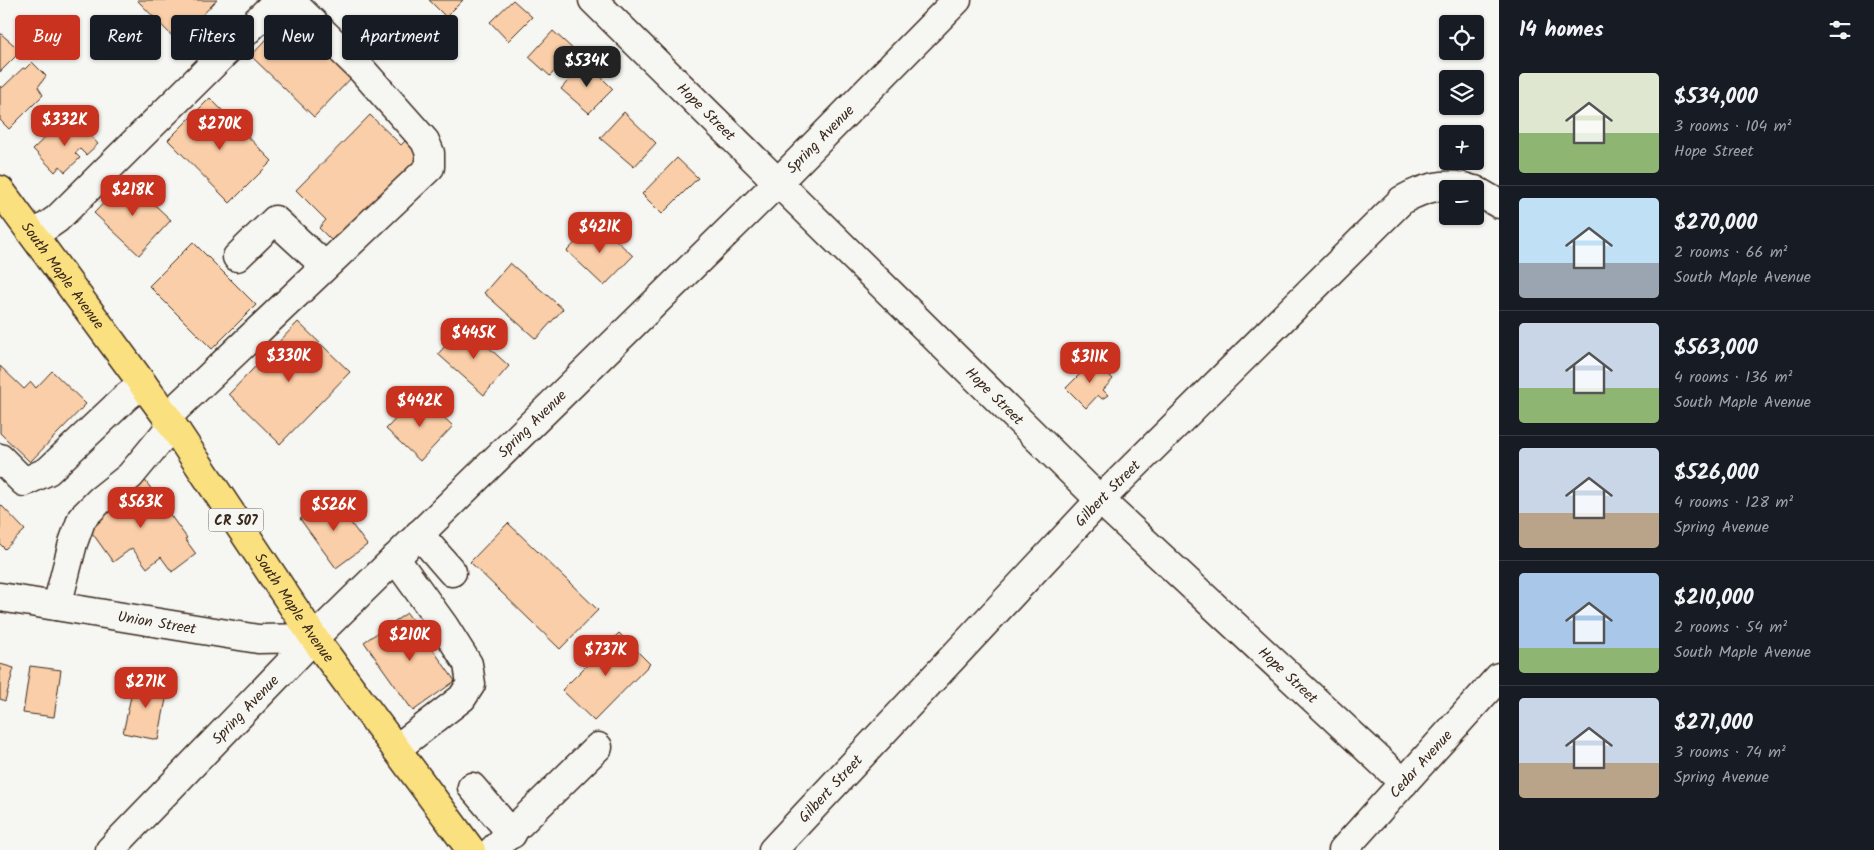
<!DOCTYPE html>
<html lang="en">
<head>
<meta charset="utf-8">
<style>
  :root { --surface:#171b24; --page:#242831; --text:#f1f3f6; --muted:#9ea1a6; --line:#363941; --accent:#c8321e }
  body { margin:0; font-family:Kalam,sans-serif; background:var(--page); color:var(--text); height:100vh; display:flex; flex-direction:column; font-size:19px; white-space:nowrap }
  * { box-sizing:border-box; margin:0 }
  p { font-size:16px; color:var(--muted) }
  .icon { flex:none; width:28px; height:28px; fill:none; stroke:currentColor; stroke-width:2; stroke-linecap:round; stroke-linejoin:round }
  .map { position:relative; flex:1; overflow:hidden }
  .side { display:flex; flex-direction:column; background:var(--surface); width:375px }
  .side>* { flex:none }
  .top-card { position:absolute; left:15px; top:15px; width:475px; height:45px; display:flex; gap:10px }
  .tools { position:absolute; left:1439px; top:15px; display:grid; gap:10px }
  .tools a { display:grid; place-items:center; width:45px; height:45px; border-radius:5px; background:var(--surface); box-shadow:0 1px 4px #0004; font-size:25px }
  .price { position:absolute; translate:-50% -42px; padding:0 11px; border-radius:10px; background:var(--accent); color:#fff; font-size:16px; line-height:32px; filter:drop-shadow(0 1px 2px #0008) }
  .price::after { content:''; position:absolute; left:50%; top:30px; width:15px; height:11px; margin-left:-8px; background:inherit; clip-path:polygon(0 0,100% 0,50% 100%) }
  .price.active { background:#222; color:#fff }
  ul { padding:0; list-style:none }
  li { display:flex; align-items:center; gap:15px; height:125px; padding:0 20px }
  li+li { border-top:1px solid var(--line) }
  li span { display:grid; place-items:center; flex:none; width:140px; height:100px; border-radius:5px; color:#555 }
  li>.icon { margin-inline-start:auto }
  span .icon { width:60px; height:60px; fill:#fffc; stroke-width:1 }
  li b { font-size:21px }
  h2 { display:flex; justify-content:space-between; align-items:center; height:60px; padding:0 20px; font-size:21px }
  .pill { padding:0 18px; border-radius:5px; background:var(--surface); box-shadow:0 1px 4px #0004; font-size:18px; line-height:45px }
  .pill.active { background:var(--accent); color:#fff }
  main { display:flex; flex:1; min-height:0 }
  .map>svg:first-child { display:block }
  .building { fill:#f9cea8; stroke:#3b2a1e }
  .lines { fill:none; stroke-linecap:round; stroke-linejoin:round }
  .minor-casing { stroke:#3b2a1e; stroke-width:31 }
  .major-casing { stroke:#3b2a1e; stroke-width:31 }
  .minor { stroke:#f6f6f2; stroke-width:28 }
  .major { stroke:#fbe080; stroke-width:28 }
  .labels { text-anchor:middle; stroke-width:4; stroke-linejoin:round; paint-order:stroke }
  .shield { fill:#f6f6f2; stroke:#73675e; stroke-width:1 }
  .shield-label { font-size:14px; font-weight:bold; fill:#3b2a1e }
  .street-label { font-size:15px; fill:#3b2a1e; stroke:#f6f6f2 }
</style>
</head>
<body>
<main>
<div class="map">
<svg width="1499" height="850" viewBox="0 0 1499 850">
  <rect width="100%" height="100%" fill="#f6f6f2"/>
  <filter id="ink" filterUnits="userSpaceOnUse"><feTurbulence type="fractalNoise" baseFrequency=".02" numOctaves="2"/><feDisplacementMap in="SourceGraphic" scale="10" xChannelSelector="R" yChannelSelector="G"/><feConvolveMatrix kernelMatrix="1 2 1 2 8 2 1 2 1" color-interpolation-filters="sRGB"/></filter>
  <g filter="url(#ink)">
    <path class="building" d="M 137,0 L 217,0 L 177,41 Z
      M 429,0 L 463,0 L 446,17 Z
      M 513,0 L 532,17 L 508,41 L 490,22 Z
      M 291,13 L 355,74 L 314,117 L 251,56 Z
      M 553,31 L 574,50 L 550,76 L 529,57 Z
      M 0,33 L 21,51 L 0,72 Z
      M 585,61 L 613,89 L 589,113 L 561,89 Z
      M 32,62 L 46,76 L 38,87 L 43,95 L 9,129 L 0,120 L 0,86 L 2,88 L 23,68 L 25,69 Z
      M 210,98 L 272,161 L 230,203 L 168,140 Z
      M 624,112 L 656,143 L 634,167 L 600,138 Z
      M 370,115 L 401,145 L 408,138 L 424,154 L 335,244 L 319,228 L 326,220 L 296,190 Z
      M 77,121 L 98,144 L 86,155 L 80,149 L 75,153 L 80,158 L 65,172 L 60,166 L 55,172 L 33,149 L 56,127 L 63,134 Z
      M 677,158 L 698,178 L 662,214 L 642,194 Z
      M 127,179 L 171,220 L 139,255 L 94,213 Z
      M 596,221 L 633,256 L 604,286 L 567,251 Z
      M 193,242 L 256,305 L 212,349 L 149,286 Z
      M 510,263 L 563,309 L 536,339 L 484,293 Z
      M 298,322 L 350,372 L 280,444 L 229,394 Z
      M 464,325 L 509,366 L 484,395 L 438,354 Z
      M 1094,360 L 1113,379 L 1103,390 L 1108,395 L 1102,399 L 1098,395 L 1086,408 L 1066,388 Z
      M 0,366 L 24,389 L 31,382 L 36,388 L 52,371 L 86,404 L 30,462 L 0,433 Z
      M 419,394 L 453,426 L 420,461 L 386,429 Z
      M 144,479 L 187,538 L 185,539 L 196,554 L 172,572 L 161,557 L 147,568 L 132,548 L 113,562 L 85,523 Z
      M 331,496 L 367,545 L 336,568 L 300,519 Z
      M 0,504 L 25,530 L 5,549 L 0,544 Z
      M 508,523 L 598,610 L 560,649 L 470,562 Z
      M 407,613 L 455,681 L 413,711 L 364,642 Z
      M 619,633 L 650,664 L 594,721 L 562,690 Z
      M 0,664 L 14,668 L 5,701 L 0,699 Z
      M 30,666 L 61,670 L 54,717 L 23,713 Z
      M 135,678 L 169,684 L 158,740 L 123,733 Z"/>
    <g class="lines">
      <g class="minor-casing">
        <g id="minor">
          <path id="s1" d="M 593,0 L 1100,500 L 1404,783"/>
          <path d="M 1475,190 L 1499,204"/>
          <path d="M 34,235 L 57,219 L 268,10 L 280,3 L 293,3 L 362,70 L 425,141 L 430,153 L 430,167 L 167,417"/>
          <path d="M 237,257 L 275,220 L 325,266"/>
          <path d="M 0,458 L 24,482 L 48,471 L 126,397 L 143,384"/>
          <path d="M 419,534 L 452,572"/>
          <path d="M 395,558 L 444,626 L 468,664 L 471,684 L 462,698 L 396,749"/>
          <path id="s2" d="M 0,597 L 258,639 L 314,638"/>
          <path d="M 57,606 L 73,543 L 82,518 L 100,500 L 130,476 L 172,425"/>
          <path d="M 472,787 L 512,834"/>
          <path id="s3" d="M 110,850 L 314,638 L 778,182 L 957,0"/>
          <path d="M 493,850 L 598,747"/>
          <path id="s4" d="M 773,850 L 1100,500 L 1402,200 C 1424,188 1446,181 1470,189"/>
          <path id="s5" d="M 1343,850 L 1499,677"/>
        </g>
      </g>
      <g class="major-casing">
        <g id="major">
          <path id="s6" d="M 0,190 L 167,417 L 314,638 L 471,850"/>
        </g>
      </g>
      <use href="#minor" class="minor"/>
      <use href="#major" class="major"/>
    </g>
  </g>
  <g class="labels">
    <rect class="shield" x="208.5" y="508.5" width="55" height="23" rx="4"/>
    <g class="shield-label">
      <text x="236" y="525">CR 507</text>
    </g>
    <g class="street-label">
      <text dy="5" stroke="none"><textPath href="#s1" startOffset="159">Hope Street</textPath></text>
      <text dy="5" stroke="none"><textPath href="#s3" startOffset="1005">Spring Avenue</textPath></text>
      <text dy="5" stroke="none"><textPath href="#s6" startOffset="106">South Maple Avenue</textPath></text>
      <text dy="5" stroke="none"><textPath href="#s1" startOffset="564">Hope Street</textPath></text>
      <text dy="5" stroke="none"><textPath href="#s3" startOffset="600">Spring Avenue</textPath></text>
      <text dy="5" stroke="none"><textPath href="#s4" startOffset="489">Gilbert Street</textPath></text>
      <text dy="5" stroke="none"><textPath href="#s6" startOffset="511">South Maple Avenue</textPath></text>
      <text dy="5" stroke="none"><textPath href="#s2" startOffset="159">Union Street</textPath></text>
      <text dy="5" stroke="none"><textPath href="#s1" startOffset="969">Hope Street</textPath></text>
      <text dy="5" stroke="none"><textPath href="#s3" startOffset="195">Spring Avenue</textPath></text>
      <text dy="5" stroke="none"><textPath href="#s5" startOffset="116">Cedar Avenue</textPath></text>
      <text dy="5" stroke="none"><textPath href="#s4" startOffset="84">Gilbert Street</textPath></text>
    </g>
  </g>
</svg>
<div class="tools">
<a><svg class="icon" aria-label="locate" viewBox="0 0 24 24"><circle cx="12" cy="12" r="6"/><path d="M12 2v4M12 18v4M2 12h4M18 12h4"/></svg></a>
<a><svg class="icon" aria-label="layers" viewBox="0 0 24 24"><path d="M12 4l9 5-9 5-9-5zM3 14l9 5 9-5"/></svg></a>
<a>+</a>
<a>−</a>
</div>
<b class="price active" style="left:587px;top:88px">$534K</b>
<b class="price" style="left:65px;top:147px">$332K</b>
<b class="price" style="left:220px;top:151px">$270K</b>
<b class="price" style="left:133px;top:217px">$218K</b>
<b class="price" style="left:600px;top:254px">$421K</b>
<b class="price" style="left:474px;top:360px">$445K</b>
<b class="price" style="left:289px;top:383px">$330K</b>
<b class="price" style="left:1090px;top:384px">$311K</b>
<b class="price" style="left:420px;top:428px">$442K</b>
<b class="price" style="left:141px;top:529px">$563K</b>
<b class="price" style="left:334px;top:532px">$526K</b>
<b class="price" style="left:410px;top:662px">$210K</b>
<b class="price" style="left:606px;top:677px">$737K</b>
<b class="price" style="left:146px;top:709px">$271K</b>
<div class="top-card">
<a class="pill active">Buy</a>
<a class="pill">Rent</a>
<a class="pill">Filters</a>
<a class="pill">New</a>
<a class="pill">Apartment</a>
</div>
</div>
<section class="side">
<h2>14 homes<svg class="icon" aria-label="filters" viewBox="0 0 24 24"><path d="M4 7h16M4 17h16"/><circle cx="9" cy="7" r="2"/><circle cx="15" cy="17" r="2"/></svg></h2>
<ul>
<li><span style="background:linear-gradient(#dfe7d0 60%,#8fb573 0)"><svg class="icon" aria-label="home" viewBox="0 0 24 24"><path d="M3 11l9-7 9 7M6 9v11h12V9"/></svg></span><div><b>$534,000</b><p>3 rooms · 104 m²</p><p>Hope Street</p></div></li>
<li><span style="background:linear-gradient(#bfe0f5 65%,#9aa5b1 0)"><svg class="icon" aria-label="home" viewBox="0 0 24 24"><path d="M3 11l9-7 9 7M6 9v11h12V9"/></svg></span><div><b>$270,000</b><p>2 rooms · 66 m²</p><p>South Maple Avenue</p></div></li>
<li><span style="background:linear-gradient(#c9d6e8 65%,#8fb573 0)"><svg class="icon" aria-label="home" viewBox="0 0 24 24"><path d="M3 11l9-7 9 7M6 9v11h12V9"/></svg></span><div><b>$563,000</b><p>4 rooms · 136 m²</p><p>South Maple Avenue</p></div></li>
<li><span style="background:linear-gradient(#c9d6e8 65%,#b9a48a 0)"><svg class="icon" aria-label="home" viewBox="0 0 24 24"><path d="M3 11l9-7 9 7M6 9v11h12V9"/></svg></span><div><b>$526,000</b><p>4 rooms · 128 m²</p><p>Spring Avenue</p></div></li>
<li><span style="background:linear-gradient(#a9c7e8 75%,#8fb573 0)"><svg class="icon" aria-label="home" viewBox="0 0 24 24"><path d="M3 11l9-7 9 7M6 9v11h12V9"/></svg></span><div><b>$210,000</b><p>2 rooms · 54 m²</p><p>South Maple Avenue</p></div></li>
<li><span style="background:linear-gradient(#c9d6e8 65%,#b9a48a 0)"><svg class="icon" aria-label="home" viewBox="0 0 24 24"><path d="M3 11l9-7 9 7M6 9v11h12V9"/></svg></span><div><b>$271,000</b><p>3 rooms · 74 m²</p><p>Spring Avenue</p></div></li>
</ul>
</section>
</main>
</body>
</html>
